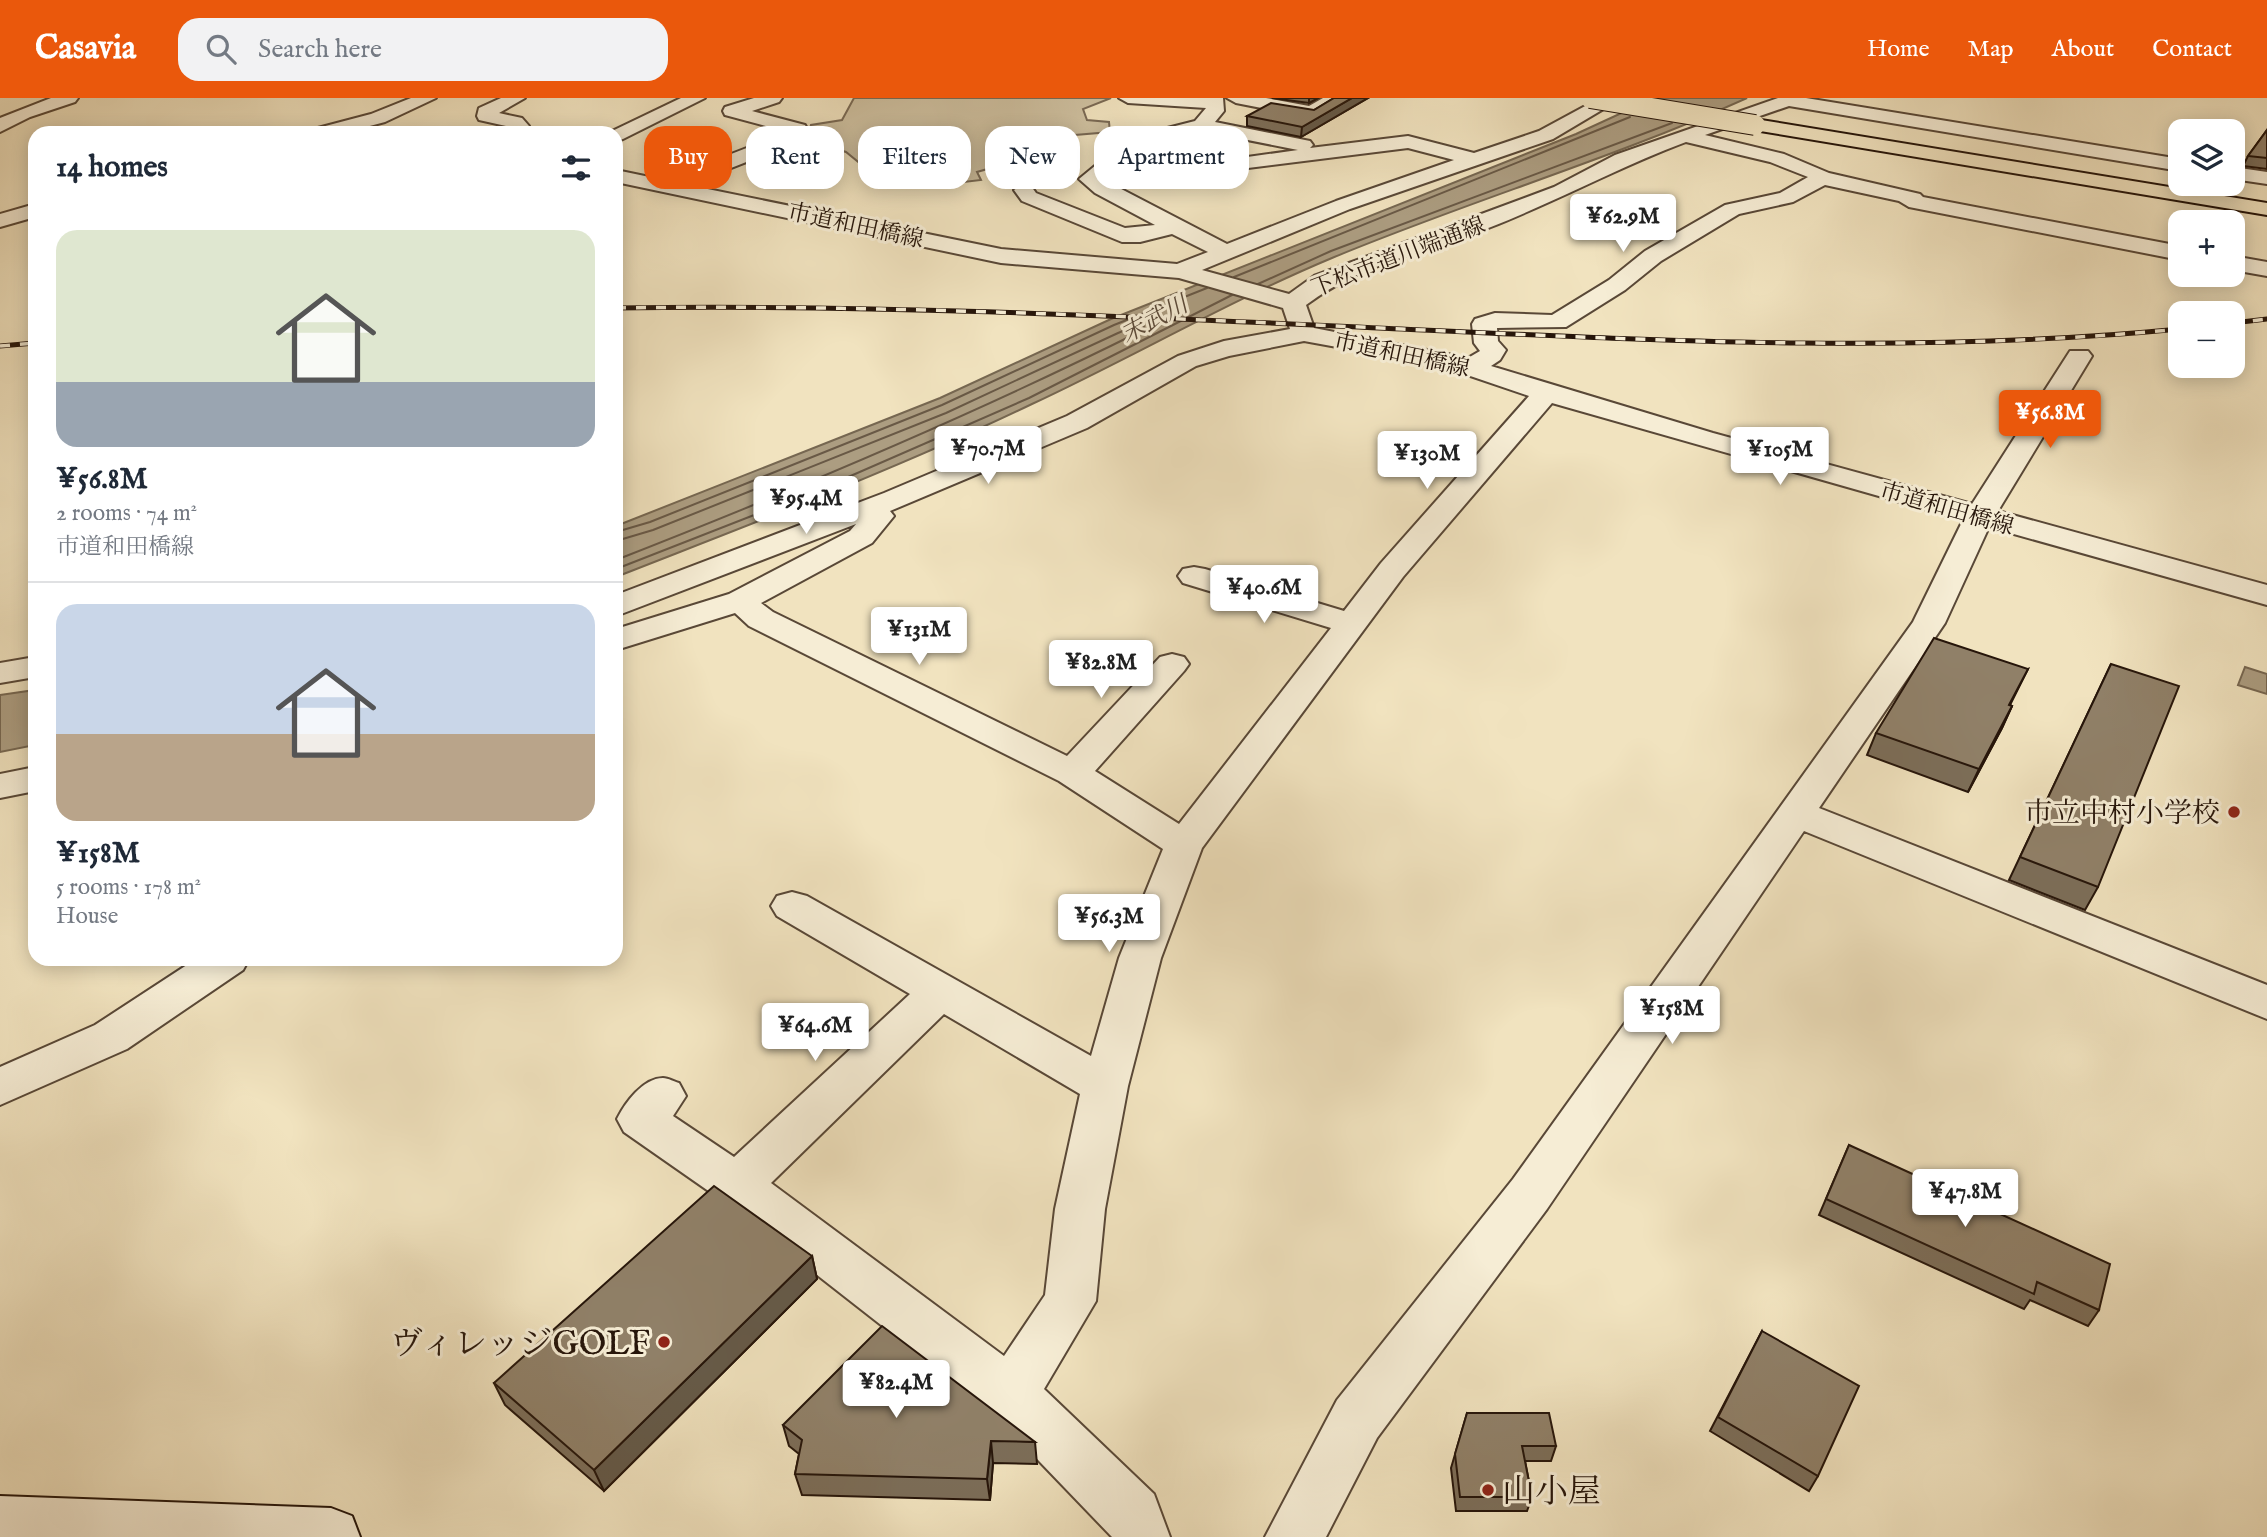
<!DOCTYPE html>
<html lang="en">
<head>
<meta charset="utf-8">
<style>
  :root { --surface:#fff; --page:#f2f2f3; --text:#1f2937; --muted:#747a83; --line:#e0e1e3; --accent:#ea580c }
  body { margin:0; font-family:"IM FELL English","Noto Serif JP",serif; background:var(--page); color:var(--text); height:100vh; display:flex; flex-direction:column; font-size:26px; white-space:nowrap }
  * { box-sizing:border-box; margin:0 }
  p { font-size:23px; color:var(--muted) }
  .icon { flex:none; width:38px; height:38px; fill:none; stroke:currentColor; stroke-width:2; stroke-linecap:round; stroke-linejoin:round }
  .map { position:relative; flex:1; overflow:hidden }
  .panel { position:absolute; left:28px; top:28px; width:595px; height:840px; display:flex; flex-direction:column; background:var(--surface); border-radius:21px; box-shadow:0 4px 18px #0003 }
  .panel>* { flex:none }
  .top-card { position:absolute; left:644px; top:28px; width:665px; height:63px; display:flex; gap:14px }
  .buttons { position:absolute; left:2168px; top:21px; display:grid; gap:14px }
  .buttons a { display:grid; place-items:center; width:77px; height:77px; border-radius:14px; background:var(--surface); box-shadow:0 4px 18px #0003; font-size:35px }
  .price { position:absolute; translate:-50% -60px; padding:0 16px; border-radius:7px; background:#fff; color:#222; font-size:23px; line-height:46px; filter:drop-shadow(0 2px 4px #0008) }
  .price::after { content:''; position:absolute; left:50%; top:42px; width:21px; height:16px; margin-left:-10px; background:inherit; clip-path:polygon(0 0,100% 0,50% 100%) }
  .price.current { background:var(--accent); color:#fff }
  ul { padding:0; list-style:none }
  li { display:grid; align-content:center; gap:14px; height:371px; padding:0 28px }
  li+li { border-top:2px solid var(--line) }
  li span { display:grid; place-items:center; height:217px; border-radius:21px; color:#555 }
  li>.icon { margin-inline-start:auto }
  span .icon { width:126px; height:126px; fill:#fffc; stroke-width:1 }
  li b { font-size:30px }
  h2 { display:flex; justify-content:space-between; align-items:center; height:84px; padding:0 28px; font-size:30px }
  .chip { padding:0 24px; border-radius:21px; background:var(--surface); box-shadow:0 4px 18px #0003; font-size:24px; line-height:63px }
  .chip.current { background:var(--accent); color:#fff }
  header { display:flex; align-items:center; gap:42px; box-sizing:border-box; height:98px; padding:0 35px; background:var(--accent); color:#fff }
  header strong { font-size:33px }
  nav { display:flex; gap:38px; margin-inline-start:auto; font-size:24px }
  .search { width:490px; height:63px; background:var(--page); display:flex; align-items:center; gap:18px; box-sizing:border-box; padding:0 24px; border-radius:21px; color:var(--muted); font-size:26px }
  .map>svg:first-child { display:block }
  .green { fill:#cec0a0; stroke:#7a6a55; stroke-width:2 }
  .water { fill:#ac9d81; stroke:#766751; stroke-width:2 }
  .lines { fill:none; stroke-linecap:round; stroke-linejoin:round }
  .shore { stroke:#695946; stroke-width:2 }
  .stream { stroke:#766751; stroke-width:5 }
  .street-casing { stroke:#594837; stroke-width:4 }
  .secondary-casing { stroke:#26150a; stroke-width:4 }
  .highway-casing { stroke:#26150a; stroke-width:4 }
  .street { fill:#f6edd5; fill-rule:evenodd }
  .secondary { fill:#f6edd5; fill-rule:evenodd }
  .highway { fill:#f1e3bf; fill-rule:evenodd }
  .rail-casing { stroke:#26150a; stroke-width:5 }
  .rail { stroke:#f6edd5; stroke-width:3.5; stroke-dasharray:10; stroke-linecap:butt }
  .highway-bridge-casing { stroke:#26150a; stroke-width:22; stroke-linecap:butt }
  .highway-bridge { stroke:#f1e3bf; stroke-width:20 }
  .wall { fill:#7c6e59; stroke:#26150a; stroke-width:2 }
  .shaded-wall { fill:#655a49; stroke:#26150a; stroke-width:2 }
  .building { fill:#908068; stroke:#26150a; stroke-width:2 }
  .poi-dot { fill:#8f2418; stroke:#f6edd5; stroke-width:2.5 }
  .labels { text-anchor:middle; stroke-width:6; stroke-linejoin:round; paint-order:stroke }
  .far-street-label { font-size:23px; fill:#26150a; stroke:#f6edd5 }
  .far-water-label { font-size:24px; font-style:italic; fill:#5c4b3a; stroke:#f6edd5 }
  .poi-label { font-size:28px; fill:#26150a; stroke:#f6edd5; text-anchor:end }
  .near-poi-label { font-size:33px; fill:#26150a; stroke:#f6edd5; text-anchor:end }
</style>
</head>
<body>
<header>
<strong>Casavia</strong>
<div class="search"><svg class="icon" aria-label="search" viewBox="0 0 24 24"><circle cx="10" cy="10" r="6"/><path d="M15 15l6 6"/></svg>Search here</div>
<nav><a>Home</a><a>Map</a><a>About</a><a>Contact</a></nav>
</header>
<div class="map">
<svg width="2267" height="1439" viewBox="0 0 2267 1439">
  <rect width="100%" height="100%" fill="#f1e3bf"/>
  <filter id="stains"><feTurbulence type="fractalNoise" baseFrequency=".00286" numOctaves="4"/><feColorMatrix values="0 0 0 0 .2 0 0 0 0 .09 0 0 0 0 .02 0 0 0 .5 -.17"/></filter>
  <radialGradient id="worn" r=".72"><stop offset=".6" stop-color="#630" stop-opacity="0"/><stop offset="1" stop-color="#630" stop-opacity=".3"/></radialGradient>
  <path class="green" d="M 854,0 L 1111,0 L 1083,11 L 1087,22 L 1109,24 L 1110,34 L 1075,37 L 1067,48 L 1031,61 L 1028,66 L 998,68 L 977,74 L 981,82 L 955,85 L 873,76 L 846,54 L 807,42 L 811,27 L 842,22 Z"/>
  <path class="water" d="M 1654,0 L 1747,0 C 1612,61 1469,103 1332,160 C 1229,203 1133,259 1032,306 C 897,371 756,424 616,479 L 616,428 L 940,300 L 1111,221 L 1576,36 Z
    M 2245,569 L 2267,576 L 2267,596 L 2238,587 Z
    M 35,592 L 35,647 L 0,654 L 0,597 Z"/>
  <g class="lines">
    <path class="shore" d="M 1234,179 L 1630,19
      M 1258,186 L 1331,153 L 1672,25
      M 616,434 L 650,424 L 942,307 L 1114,227 L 1207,190
      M 616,443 L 653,432 L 946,315 L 1118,235 L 1140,226 L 1144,228 L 1143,232 C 971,318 795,392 616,462
      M 616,471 L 823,390 L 1029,300 L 1232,197"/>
    <path class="stream" d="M 301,35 L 325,31"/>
    <g class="street-casing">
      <path id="street" d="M 51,0 L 78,0 L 75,4 L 30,19 L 0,34 L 0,20 Z
        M 411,0 L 436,0 L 385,24 L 343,35 L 311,35 L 314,31 L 371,16 Z
        M 501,0 L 525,0 L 499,15 L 522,20 L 529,28 L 527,32 L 497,35 L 506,28 L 479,22 L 477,18 L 479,10 Z
        M 681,0 L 705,0 L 623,41 L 616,43 L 616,35 L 608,35 Z
        M 754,0 L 782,0 L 779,4 L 752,13 L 805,27 L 810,36 L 807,40 L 688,87 L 1001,151 L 1177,166 L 1208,154 L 1172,136 L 1140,144 L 1122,144 L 1022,103 L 1014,92 L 1024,86 L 1031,88 L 1036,95 L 1125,130 L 1155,127 L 1095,95 L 1079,81 L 1113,53 L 1120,42 L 1195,23 L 1206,10 L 1128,5 L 1119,0 L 1223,0 L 1224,13 L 1215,24 L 1310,43 L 1313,47 L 1310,50 L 1408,38 L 1474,55 L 1539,33 L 1600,0 L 1622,0 L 1553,41 L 1350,111 L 1202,172 L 1289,196 L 1314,178 L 1554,89 L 1615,57 L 1778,0 L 1806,0 L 2180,61 L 2180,73 L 1789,8 L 1705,37 L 1784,56 L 1829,75 L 1920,96 L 1923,99 L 2180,148 L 2180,162 L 1909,109 L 1899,103 L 1825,87 L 1793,104 L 1739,116 L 1661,163 L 1625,192 L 1566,229 L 1497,230 L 1498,243 L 1506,252 L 1500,262 L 1491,268 L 1713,335 L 1972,406 L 2070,253 L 2088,253 L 2092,258 L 1998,413 L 2267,487 L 2267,507 L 1989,429 L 1945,525 L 1819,710 L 2267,887 L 2267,921 L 1804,733 L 1547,1111 L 1377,1340 L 1326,1439 L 1265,1439 L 1337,1302 L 1513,1081 L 1913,524 L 1963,422 L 1552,305 L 1403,479 L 1202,750 L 1161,860 L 1128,988 L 1105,1111 L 1096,1203 L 1044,1291 L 1154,1396 L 1170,1439 L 1112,1439 L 991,1313 L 720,1101 L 624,1034 L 617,1021 C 625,1005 643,980 663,980 C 668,980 675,984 679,985 L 686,998 L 673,1018 L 734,1059 L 910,896 L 777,818 L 771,808 L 777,798 L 792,794 L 807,798 L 1091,958 L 1119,860 L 1163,751 L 1059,683 L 749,528 L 735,515 L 616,552 L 616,531 L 729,496 L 850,433 L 856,426 L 616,518 L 616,497 L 884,395 L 1067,318 L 1178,258 L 1224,243 L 1290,231 L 1283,210 L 1179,180 L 1001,165 L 616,84 L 616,72 L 664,82 L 788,34 L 725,17 L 723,13 L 725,9 ZM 1202,33 L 1298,52 L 1233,61 L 1230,65 L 1240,71 L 1408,50 L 1454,62 L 1336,103 L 1227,146 L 1102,81 L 1127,61 L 1134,50 ZM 1686,44 L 1770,64 L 1808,79 L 1780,95 L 1725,107 L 1645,153 L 1609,182 L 1552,217 L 1495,215 L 1475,221 L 1472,226 L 1474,245 L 1480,253 L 1468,260 L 1314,230 L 1306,207 C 1358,167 1430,152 1491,129 C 1557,103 1619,69 1686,44 ZM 1304,243 L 1441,268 L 1529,298 L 1381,465 L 1344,513 L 1205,471 L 1194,469 L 1183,471 L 1178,478 L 1183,485 L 1331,530 L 1179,726 L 1095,673 L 1184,573 L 1189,566 L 1184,559 L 1172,556 L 1160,559 L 1067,658 L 773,514 L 761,505 L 872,445 L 894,418 L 890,413 L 1087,330 L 1196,268 L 1229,258 ZM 944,916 L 1080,996 L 1055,1111 L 1045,1197 L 1004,1258 L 771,1085 Z
        M 1227,0 L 1266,0 L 1309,8 L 1323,0 L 1345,0 L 1312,20 L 1236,5 Z
        M 2233,69 L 2267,74 L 2267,86 L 2233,81 Z
        M 35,106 L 35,119 L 0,129 L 0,116 Z
        M 2233,158 L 2267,164 L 2267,178 L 2233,172 Z
        M 35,559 L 35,579 L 0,585 L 0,565 Z
        M 35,669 L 35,693 L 0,700 L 0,676 Z
        M 196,861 L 249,861 L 243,872 L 127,951 L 0,1007 L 0,969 L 95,927 Z"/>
    </g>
    <g class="secondary-casing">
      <path id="secondary" d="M 0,1398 L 331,1410 L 352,1418 L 360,1439 L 0,1439 Z"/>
    </g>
    <g class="highway-casing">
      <path id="highway" d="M 1755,21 L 2267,105 L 2267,117 L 1748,31 L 1746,27 Z"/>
    </g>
    <use href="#street" class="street"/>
    <use href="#secondary" class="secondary"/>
    <use href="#highway" class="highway"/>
    <g class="rail-casing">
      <path id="rail" d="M 616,210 C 878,206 1140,219 1402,231 C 1662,243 1921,256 2180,231
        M 2233,225 L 2267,221
        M 0,248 L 35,245"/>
    </g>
    <use href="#rail" class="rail"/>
    <g class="highway-bridge-casing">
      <path id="highway-bridge" d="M 1590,0 L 1755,27"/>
    </g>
    <use href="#highway-bridge" class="highway-bridge"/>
  </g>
  <path class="wall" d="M 1272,0 L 1318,0 L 1309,5 Z
    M 1334,0 L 1368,0 L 1301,39 L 1247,28 L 1247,18 L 1314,12 Z
    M 2267,32 L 2267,71 L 2243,68 L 2248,58 Z
    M 2111,566 L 2098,789 L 2085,812 L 2009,782 Z
    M 2028,571 L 2010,607 L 2012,608 L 2002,630 L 1968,694 L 1867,657 L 1876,635 Z
    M 1849,1047 L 2099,1212 L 2088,1228 L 2030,1202 L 2024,1211 L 1819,1117 Z
    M 812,1158 L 817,1181 L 604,1393 L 505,1307 L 494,1285 Z
    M 1762,1233 L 1818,1378 L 1809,1393 L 1710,1333 Z
    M 1467,1315 L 1556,1348 L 1551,1363 L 1525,1363 L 1532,1399 L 1527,1413 L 1456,1413 L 1451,1370 Z
    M 783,1327 L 1035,1344 L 1037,1366 L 993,1365 L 990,1402 L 802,1397 L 795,1376 L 799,1356 L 789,1348 Z"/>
  <path class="shaded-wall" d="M 1309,0 L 1318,0 L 1309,5 Z
    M 1352,0 L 1368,0 L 1301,39 L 1302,29 Z
    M 2012,608 L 2002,630 L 1968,694 L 1979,671 Z
    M 812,1158 L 817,1181 L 604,1393 L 594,1372 Z
    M 991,1343 L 993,1365 L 990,1402 L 987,1381 Z"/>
  <path class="building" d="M 1334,0 L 1352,0 L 1302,29 L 1247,18 L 1271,5 L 1314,12 Z
    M 2267,32 L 2267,60 L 2248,58 Z
    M 1934,540 L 2028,571 L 2009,607 L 2012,608 L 1979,671 L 1876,635 Z
    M 2111,566 L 2179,588 L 2098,789 L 2020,759 Z
    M 1849,1047 L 2110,1166 L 2099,1212 L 2037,1184 L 2034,1196 L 1826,1101 Z
    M 714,1088 L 812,1158 L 594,1372 L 494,1285 Z
    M 882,1228 L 1035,1344 L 991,1343 L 987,1381 L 795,1376 L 802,1342 L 783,1327 Z
    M 1762,1233 L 1859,1288 L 1818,1378 L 1718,1319 Z
    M 1467,1315 L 1549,1315 L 1556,1348 L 1522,1348 L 1532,1399 L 1460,1399 L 1455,1356 Z"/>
  <g class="poi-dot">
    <circle cx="2234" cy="714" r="7"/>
    <circle cx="664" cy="1244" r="7"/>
    <circle cx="1488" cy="1392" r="7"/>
  </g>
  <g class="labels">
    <g class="far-street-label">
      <text transform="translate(856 127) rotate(12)" y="8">市道和田橋線</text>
      <text transform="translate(1398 158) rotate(-21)" y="8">下松市道川端通線</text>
      <text transform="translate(1402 256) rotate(12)" y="8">市道和田橋線</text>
      <text transform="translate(1947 410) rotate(16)" y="8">市道和田橋線</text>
    </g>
    <g class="far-water-label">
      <text transform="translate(1154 221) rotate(-28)" y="8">末武川</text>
    </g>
    <g class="poi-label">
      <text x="2220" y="724">市立中村小学校</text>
    </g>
    <g class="near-poi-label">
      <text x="650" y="1256">ヴィレッジGOLF</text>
      <text x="1502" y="1404" text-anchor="start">山小屋</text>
    </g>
  </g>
  <rect width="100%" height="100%" filter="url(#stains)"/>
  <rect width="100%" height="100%" fill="url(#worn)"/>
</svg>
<div class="buttons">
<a><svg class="icon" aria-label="layers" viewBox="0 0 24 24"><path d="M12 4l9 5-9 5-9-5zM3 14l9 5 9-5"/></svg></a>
<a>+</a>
<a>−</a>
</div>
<b class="price" style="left:1623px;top:156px">¥62.9M</b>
<b class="price current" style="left:2050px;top:352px">¥56.8M</b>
<b class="price" style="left:988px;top:388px">¥70.7M</b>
<b class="price" style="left:1780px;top:389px">¥105M</b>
<b class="price" style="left:1427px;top:393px">¥130M</b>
<b class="price" style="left:806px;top:438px">¥95.4M</b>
<b class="price" style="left:1264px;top:527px">¥40.6M</b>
<b class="price" style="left:919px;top:569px">¥131M</b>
<b class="price" style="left:1101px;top:602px">¥82.8M</b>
<b class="price" style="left:1109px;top:856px">¥56.3M</b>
<b class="price" style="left:1672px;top:948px">¥158M</b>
<b class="price" style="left:815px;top:965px">¥64.6M</b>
<b class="price" style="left:1965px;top:1131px">¥47.8M</b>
<b class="price" style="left:896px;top:1322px">¥82.4M</b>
<div class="top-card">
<a class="chip current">Buy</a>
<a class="chip">Rent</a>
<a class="chip">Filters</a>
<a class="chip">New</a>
<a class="chip">Apartment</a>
</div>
<section class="panel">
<h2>14 homes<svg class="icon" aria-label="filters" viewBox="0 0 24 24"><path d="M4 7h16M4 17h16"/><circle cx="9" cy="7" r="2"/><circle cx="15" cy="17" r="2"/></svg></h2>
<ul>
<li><span style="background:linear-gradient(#dfe7d0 70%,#9aa5b1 0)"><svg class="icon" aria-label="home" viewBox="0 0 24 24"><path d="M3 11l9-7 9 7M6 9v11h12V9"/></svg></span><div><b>¥56.8M</b><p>2 rooms · 74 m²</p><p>市道和田橋線</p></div></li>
<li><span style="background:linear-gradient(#c9d6e8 60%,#b9a48a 0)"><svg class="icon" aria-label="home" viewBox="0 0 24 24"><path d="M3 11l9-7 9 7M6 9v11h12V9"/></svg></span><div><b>¥158M</b><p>5 rooms · 178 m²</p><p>House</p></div></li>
</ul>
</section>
</div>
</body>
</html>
